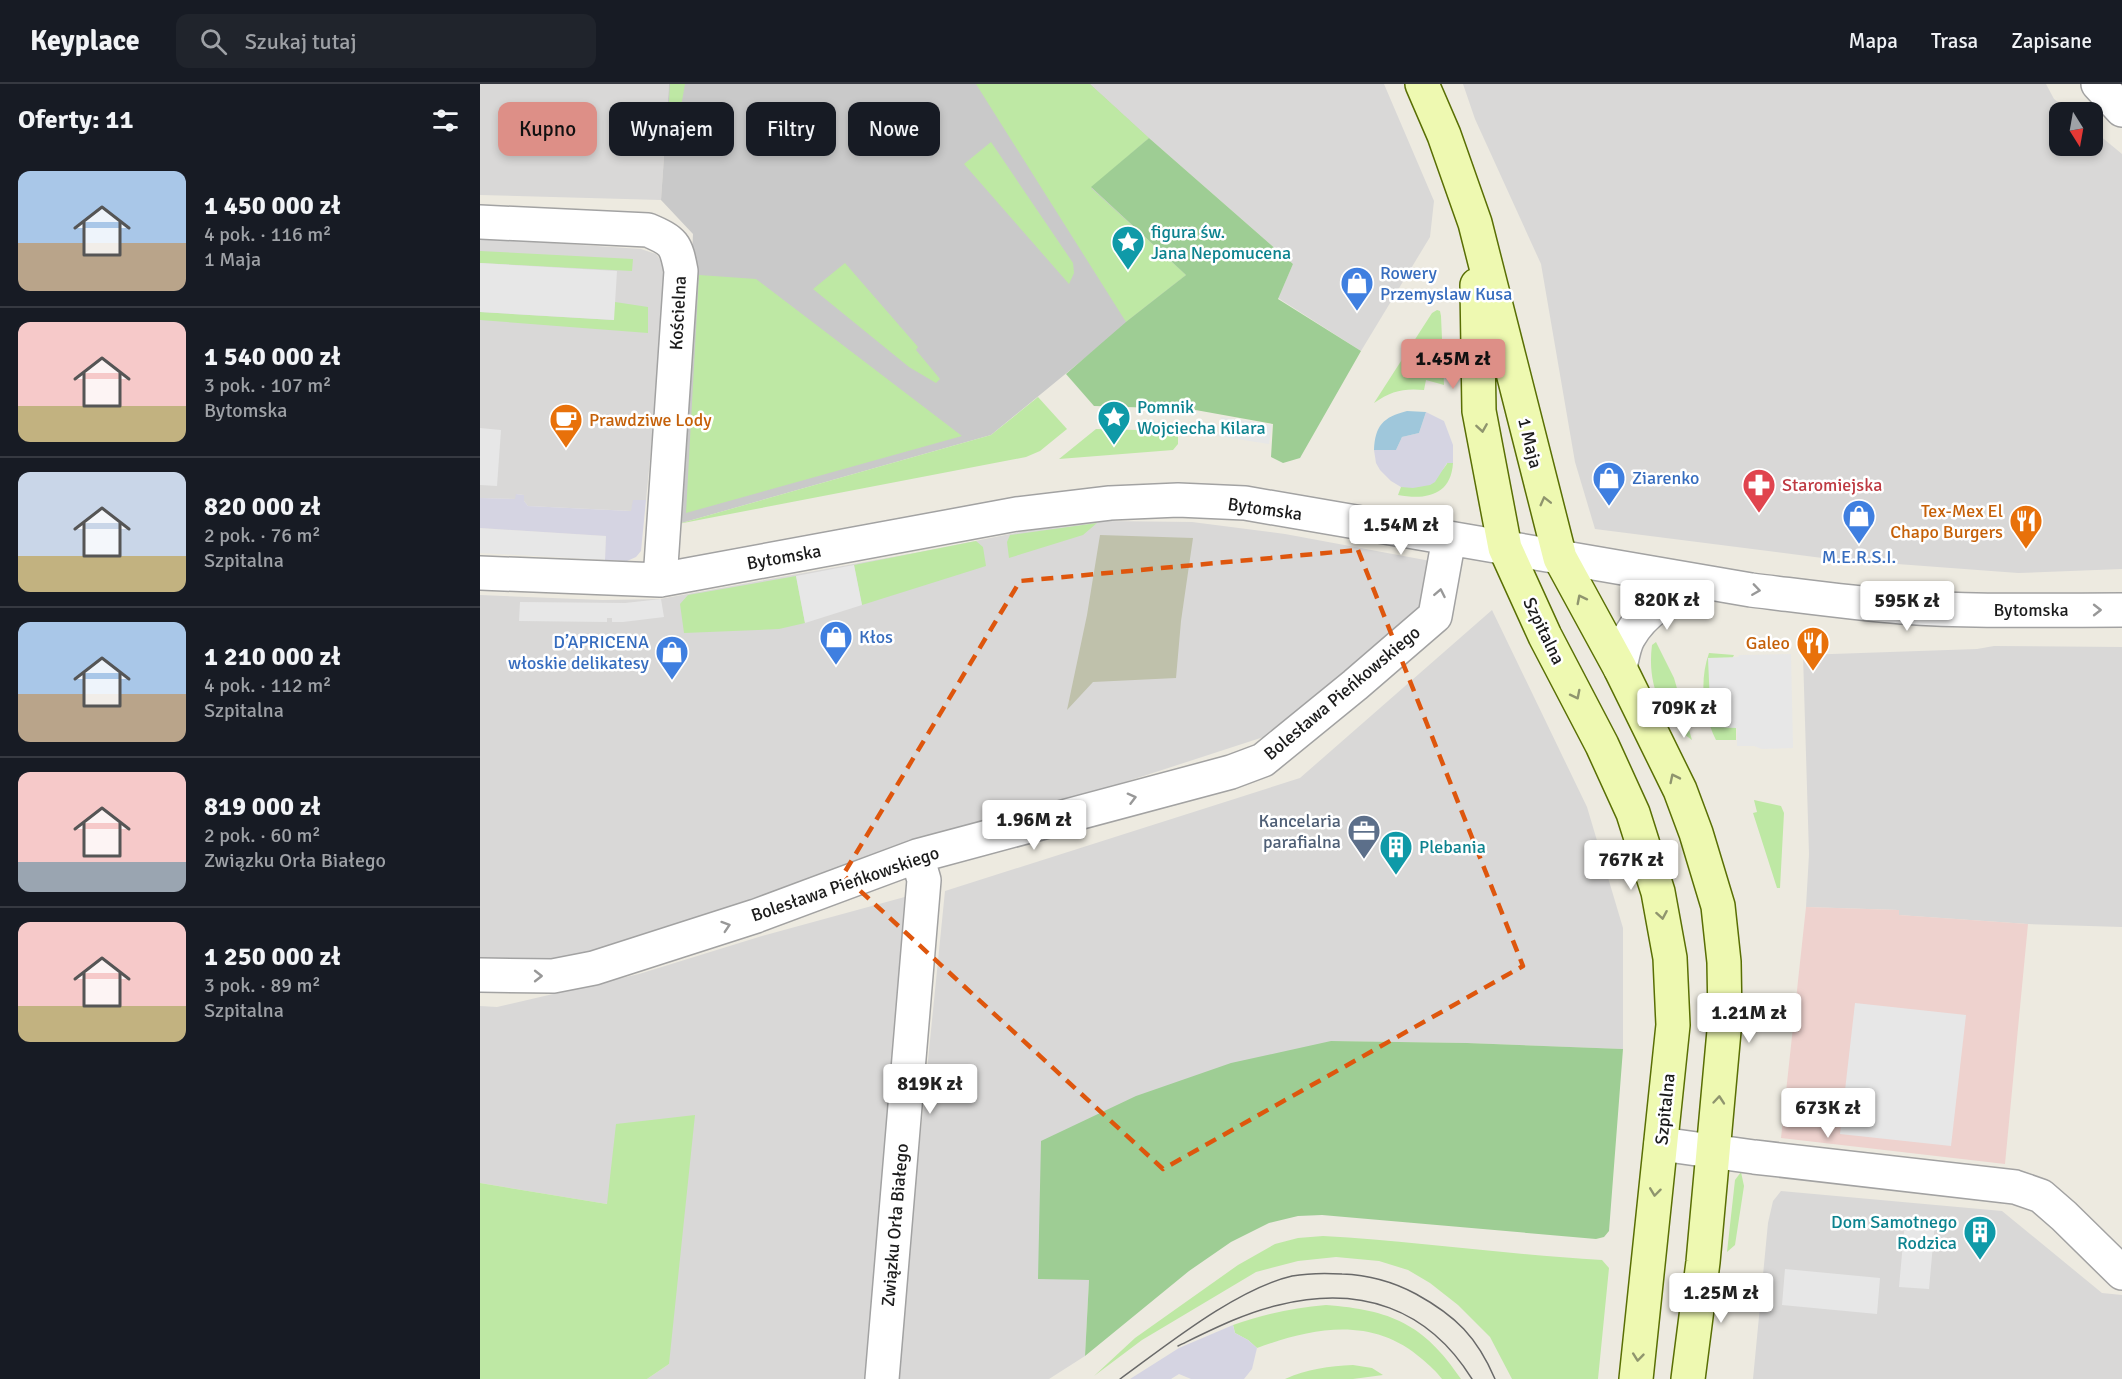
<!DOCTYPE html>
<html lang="pl">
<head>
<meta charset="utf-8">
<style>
  :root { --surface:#171b24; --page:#20242c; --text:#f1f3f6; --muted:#9ea1a6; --line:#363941; --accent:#dd8f87 }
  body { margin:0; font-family:Signika,sans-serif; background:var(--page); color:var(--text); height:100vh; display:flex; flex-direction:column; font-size:22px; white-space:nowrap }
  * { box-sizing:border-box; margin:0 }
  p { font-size:20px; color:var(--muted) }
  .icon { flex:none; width:33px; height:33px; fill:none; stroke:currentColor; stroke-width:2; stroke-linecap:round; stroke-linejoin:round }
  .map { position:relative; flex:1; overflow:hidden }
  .details { display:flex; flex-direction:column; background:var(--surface); width:480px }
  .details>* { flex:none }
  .top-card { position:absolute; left:18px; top:18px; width:570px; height:54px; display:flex; gap:12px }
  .needle { width:39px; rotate:169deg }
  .buttons { position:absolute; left:1569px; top:18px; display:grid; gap:12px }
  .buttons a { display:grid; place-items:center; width:54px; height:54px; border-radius:12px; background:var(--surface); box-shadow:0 3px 9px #0003; font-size:30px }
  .price { position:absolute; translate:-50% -51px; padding:0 14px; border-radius:6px; background:#fff; color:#222; font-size:20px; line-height:39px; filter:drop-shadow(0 2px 3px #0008) }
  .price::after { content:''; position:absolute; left:50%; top:36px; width:18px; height:14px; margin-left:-9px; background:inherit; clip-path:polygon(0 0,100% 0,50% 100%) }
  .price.selected { background:var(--accent); color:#111 }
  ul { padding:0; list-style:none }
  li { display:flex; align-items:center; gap:18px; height:150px; padding:0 18px }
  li+li { border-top:2px solid var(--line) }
  li span { display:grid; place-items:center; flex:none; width:168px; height:120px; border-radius:12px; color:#555 }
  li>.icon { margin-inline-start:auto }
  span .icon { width:72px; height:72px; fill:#fffc; stroke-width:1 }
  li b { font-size:26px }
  h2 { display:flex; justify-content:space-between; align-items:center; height:72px; padding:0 18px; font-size:26px }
  .pill { padding:0 21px; border-radius:12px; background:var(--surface); box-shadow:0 3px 9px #0003; font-size:21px; line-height:54px }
  .pill.selected { background:var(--accent); color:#111 }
  header { display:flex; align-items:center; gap:36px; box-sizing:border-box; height:84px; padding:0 30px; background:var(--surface); border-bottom:2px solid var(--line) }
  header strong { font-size:28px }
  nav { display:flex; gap:33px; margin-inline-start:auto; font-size:21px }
  .search { width:420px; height:54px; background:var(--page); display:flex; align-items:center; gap:15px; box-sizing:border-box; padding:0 21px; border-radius:12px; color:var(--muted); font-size:22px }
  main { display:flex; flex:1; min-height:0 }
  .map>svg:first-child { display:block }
  .residential { fill:#d9d8d7 }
  .commercial { fill:#eed2ce }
  .religious { fill:#c9c9c9 }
  .construction { fill:#bfc1ab }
  .grass { fill:#bee8a4 }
  .forest { fill:#9ecd94 }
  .parking { fill:#e7e7e7 }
  .plaza { fill:#d5d4e2 }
  .water { fill:#9fc7db }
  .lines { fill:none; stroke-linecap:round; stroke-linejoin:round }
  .street-casing { stroke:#a2a2a2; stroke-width:36 }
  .secondary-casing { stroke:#596f04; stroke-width:36 }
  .street { stroke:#fff; stroke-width:33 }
  .secondary { stroke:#eef9b1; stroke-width:33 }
  .tram { stroke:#696969; stroke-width:1.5 }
  .oneway { stroke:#8f956e }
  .oneway2 { stroke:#989898 }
  .marked { fill:none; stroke:#de560d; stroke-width:4.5; stroke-dasharray:12 8; stroke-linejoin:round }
  .labels { text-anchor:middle; stroke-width:5; stroke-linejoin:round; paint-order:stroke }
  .culture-label { font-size:18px; fill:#0d838f; stroke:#fff; text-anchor:start }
  .shop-label { font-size:18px; fill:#366cbe; stroke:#fff; text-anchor:start }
  .street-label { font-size:18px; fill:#1b1b1b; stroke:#fff }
  .food-label { font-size:18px; fill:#c56008; stroke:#fff; text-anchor:end }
  .health-label { font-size:18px; fill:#be3a42; stroke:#fff; text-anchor:start }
  .service-label { font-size:18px; fill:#4e5e75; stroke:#fff; text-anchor:end }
</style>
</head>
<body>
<header>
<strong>Keyplace</strong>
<div class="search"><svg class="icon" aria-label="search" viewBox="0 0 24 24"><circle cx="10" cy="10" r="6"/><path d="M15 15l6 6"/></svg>Szukaj tutaj</div>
<nav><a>Mapa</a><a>Trasa</a><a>Zapisane</a></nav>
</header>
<main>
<section class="details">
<h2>Oferty: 11<svg class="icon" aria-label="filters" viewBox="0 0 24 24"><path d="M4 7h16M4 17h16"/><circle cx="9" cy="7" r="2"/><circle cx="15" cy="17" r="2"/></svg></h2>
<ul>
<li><span style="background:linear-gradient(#a9c7e8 60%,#b9a48a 0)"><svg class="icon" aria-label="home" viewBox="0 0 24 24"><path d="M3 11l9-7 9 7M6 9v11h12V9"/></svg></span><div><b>1 450 000 zł</b><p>4 pok. · 116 m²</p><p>1 Maja</p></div></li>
<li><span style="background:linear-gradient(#f6c9c9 70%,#c2b280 0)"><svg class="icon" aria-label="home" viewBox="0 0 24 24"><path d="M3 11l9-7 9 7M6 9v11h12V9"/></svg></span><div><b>1 540 000 zł</b><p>3 pok. · 107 m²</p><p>Bytomska</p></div></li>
<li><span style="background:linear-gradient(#c9d6e8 70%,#c2b280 0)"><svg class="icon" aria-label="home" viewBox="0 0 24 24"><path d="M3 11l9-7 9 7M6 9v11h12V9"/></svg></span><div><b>820 000 zł</b><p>2 pok. · 76 m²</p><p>Szpitalna</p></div></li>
<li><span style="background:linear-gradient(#a9c7e8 60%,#b9a48a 0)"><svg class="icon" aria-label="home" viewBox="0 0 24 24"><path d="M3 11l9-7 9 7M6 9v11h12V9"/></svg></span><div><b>1 210 000 zł</b><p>4 pok. · 112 m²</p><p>Szpitalna</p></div></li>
<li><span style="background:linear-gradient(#f6c9c9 75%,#9aa5b1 0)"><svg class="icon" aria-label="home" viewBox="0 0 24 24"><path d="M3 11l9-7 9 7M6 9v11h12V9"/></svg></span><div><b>819 000 zł</b><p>2 pok. · 60 m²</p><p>Związku Orła Białego</p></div></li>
<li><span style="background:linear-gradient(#f6c9c9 70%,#c2b280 0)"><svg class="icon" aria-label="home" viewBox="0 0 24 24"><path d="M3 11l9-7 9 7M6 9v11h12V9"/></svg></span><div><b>1 250 000 zł</b><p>3 pok. · 89 m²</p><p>Szpitalna</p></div></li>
</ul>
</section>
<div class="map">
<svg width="1642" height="1295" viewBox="0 0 1642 1295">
  <rect width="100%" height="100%" fill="#edeae0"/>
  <path class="residential" d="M 0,0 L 189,0 L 181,116 L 0,111 Z
    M 610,0 L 904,0 L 954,117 L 950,153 L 881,267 L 798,214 L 813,180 L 669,54 Z
    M 983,0 L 1566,0 L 1574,15 L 1591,28 L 1580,28 L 1580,62 L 1612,62 L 1613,46 L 1642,70 L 1642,485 L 1538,489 L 1350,475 L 1115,445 L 1095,378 L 1061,180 L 995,35 Z
    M 0,154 L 161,165 L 176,170 L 187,185 L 187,202 L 166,416 L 161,416 L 152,427 L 48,422 L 44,417 L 44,411 L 36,410 L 36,415 L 0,414 Z
    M 625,437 L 712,438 L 805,450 L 972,481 L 973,500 L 793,650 L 84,880 L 0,878 L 0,511 L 123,516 L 180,515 L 440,468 L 570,442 Z
    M 1012,526 L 1107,723 L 1143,844 L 1143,965 L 987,959 L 851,957 L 558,1194 L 609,1196 L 605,1272 L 569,1295 L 416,1295 L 465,807 L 820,694 Z
    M 1514,562 L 1642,563 L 1642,843 L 1548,840 L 1418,831 L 1418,826 L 1326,823 L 1329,770 L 1323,571 L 1497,565 Z
    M 432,811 L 393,1295 L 167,1295 L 189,1280 L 127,1120 L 0,1099 L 0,922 L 17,923 L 159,890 L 282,852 Z
    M 1301,1107 L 1522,1127 L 1622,1209 L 1642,1211 L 1642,1295 L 1273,1295 L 1288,1139 L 1293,1117 Z"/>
  <path class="commercial" d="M 1326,823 L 1419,826 L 1419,831 L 1548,840 L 1525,1080 L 1301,1054 Z"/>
  <path class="religious" d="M 189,0 L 610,0 L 669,54 L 611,103 L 706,191 L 511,351 L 198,440 L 213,150 L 181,116 Z"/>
  <path class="construction" d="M 620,451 L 713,454 L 701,537 L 696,594 L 613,598 L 587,626 L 607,531 Z"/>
  <path class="grass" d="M 190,0 L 205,0 L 199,34 L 201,51 L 187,52 Z
    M 496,0 L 610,0 L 669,54 L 611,104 L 706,191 L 646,238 Z
    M 511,58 L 593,179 L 594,189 L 589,200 L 484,80 Z
    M 0,167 L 153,175 L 152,187 L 0,179 Z
    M 365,179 L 438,263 L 436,266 L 460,295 L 456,299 L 429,283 L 333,205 Z
    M 219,191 L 276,195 L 482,352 L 206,429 Z
    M 135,218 L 168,223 L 168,249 L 0,236 L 0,228 L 133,236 Z
    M 957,226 L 960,227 L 961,232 L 964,301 L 946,296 L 944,306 C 924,304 911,307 894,319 L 952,229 Z
    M 558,313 L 587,345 L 560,367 L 546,373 L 198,440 L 511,351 Z
    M 616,345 L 698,347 L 698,360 L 693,366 L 579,375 Z
    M 968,378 L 973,379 C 971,412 945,416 918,411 L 921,403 C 939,404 959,394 968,378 Z
    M 617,439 L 603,451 L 529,474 L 527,458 L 530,451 Z
    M 496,457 L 503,463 L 506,482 L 382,521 L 374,481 Z
    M 316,492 L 325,539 L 299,545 L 204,549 L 200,520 L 208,511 Z
    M 1176,558 L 1194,594 L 1212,656 C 1180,633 1167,599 1172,561 Z
    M 1229,569 L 1254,571 L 1252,575 L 1253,642 L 1256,644 L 1256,656 L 1236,656 C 1223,630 1219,597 1229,569 Z
    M 1274,716 L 1301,722 L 1304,729 L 1300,804 L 1297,804 L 1273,729 L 1277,728 Z
    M 215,1031 L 189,1280 L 167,1295 L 0,1295 L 0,1099 L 127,1120 L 136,1040 Z
    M 1261,1088 L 1264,1102 L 1255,1161 L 1247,1168 L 1255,1096 Z
    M 843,1152 C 936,1157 1029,1171 1122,1176 L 1129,1184 L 1118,1295 L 1032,1295 L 1010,1253 L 978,1221 L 950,1199 L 928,1186 L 899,1177 L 856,1173 L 818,1177 L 776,1188 L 662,1256 L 614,1292 L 655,1254 L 758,1181 L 795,1160 L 818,1154 Z
    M 846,1221 C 911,1226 944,1240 981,1295 L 962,1295 C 956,1287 950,1282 942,1275 C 893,1232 834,1243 777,1264 L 768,1256 L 755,1249 L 753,1241 C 783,1230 813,1224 846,1221 Z
    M 873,1281 L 892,1284 L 903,1291 L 873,1295 L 805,1295 C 827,1285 849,1282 873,1281 Z"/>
  <path class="forest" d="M 669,54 L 813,180 L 798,215 L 881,267 L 820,374 L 803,379 L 791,373 L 793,340 L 710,325 L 614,322 L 586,290 L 646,238 L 706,191 L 611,103 Z
    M 851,957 L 987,959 L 1143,965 L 1129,1147 L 1124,1153 L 1116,1155 L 842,1131 L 818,1132 L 789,1139 L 751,1158 L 709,1187 L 605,1272 L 609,1196 L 558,1195 L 561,1057 L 656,1012 L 751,979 Z"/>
  <path class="parking" d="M 0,179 L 137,187 L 134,236 L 0,228 Z
    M 741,333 L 792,341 L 789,360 L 738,352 Z
    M 0,344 L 21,346 L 17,402 L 0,401 Z
    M 0,444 L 126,452 L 125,476 L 0,469 Z
    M 374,481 L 382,521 L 325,539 L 316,492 Z
    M 181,515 L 184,533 L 143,538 L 132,538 L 132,534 L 127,534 L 127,538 L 39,537 L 40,518 L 145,519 Z
    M 1311,570 L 1313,664 L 1282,665 L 1274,662 L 1257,662 L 1257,644 L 1231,643 L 1228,574 L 1258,573 L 1259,571 Z
    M 1375,919 L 1486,931 L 1471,1062 L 1360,1050 Z
    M 1425,1137 L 1455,1139 L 1449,1205 L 1419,1203 Z
    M 1305,1185 L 1400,1194 L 1397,1230 L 1302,1221 Z"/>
  <path class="plaza" d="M 946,328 L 964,337 L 973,361 L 973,379 L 967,379 L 955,398 L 950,401 L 933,404 L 921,403 L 911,397 L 900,386 L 896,379 L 894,366 L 916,366 L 922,353 L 939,349 Z
    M 36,410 L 44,411 L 44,417 L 48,422 L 151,427 L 153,416 L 166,416 L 161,467 L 156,473 L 147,477 L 125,476 L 126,452 L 0,444 L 0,414 L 35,415 Z
    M 753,1241 L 755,1249 L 768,1256 L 777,1264 L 772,1285 L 764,1295 L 711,1295 L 699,1290 L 691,1295 L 650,1295 L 699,1264 Z"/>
  <path class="water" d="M 927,327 L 946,328 L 939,349 L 922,353 L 916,366 L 894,366 C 895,342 903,333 927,327 Z"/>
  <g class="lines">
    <g class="street-casing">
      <path id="street" d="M 1618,0 L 1642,26
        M 0,138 L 168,146 C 194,157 196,160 201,187 L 180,496
        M 0,489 L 180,496 L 537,430 L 630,419 L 698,416 L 765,419 L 1271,506 C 1321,512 1371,519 1422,523 C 1495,528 1569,526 1642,526
        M 1140,584 C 1142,575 1144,561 1149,553 C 1164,526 1193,511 1218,497
        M 0,891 L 73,892 L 114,884 L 276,832 L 437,772 L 751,688 L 783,676 L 875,601 L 955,532 L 969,454
        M 1181,1060 L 1274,1073 L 1535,1103 L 1561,1112 L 1584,1132 L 1642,1189
        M 402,1295 L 444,796 L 437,772"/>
    </g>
    <g class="secondary-casing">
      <path id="secondary" d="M 942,0 L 964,51 L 995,139 L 1080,474 L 1140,584 L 1200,706 L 1216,749 L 1238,822 L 1244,878 L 1245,936 L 1223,1178 L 1208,1295
        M 997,201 L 999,327 L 1025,464 L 1065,552 L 1122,661 L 1153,729 L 1178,808 L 1190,874 L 1193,941 L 1156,1295"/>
    </g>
    <use href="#street" class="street"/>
    <use href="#secondary" class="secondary"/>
    <path class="tram" d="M 698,1262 C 731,1246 764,1229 799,1221 C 880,1201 948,1224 992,1295
      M 640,1295 C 687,1261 756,1205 812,1192 C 829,1189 846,1189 862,1190 C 890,1191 912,1197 936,1210 C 976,1232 997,1253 1015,1295"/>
  </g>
  <defs><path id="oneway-chevron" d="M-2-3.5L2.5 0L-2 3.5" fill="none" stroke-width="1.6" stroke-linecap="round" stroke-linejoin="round" transform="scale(1.5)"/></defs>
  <g class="oneway">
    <use href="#oneway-chevron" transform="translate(1002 344) rotate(81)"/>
    <use href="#oneway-chevron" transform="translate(1065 417) rotate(-104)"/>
    <use href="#oneway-chevron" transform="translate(1101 515) rotate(-117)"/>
    <use href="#oneway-chevron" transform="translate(1096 611) rotate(63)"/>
    <use href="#oneway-chevron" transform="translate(1194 694) rotate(-116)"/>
    <use href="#oneway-chevron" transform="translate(1182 831) rotate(80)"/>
    <use href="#oneway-chevron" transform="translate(1239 1016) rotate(-85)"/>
    <use href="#oneway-chevron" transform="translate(1175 1108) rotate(97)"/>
    <use href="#oneway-chevron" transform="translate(1158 1273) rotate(96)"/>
  </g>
  <g class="oneway2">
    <use href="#oneway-chevron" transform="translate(1276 506) rotate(8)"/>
    <use href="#oneway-chevron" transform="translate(960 509) rotate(-79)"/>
    <use href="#oneway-chevron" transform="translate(1617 526)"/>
    <use href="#oneway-chevron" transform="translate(652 714) rotate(-15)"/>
    <use href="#oneway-chevron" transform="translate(246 842) rotate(-18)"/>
    <use href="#oneway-chevron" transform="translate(58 892)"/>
  </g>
  <path class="marked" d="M 878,466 L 1043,882 L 683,1085 L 363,791 L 540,497 Z"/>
  <defs>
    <g id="sight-pin" transform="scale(1.725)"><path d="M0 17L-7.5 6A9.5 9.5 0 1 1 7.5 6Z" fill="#0f9aa8" stroke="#fff"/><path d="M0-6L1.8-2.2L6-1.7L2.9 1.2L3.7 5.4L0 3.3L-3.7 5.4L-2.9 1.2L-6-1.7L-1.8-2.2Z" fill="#fff"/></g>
    <g id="shop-pin" transform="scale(1.725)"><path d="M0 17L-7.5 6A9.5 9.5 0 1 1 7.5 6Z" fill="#3f7fe0" stroke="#fff"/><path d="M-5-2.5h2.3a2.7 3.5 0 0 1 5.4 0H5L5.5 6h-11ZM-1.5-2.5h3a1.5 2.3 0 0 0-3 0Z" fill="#fff"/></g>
    <g id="cafe-pin" transform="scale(1.725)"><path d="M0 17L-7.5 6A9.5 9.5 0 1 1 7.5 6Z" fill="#e8710a" stroke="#fff"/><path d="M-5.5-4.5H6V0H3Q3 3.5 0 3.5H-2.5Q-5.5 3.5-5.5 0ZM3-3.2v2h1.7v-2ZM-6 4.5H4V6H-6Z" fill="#fff"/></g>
    <g id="pharmacy-pin" transform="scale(1.725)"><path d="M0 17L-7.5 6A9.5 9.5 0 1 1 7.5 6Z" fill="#e0444e" stroke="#fff"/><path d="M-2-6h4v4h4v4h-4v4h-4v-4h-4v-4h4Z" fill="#fff"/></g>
    <g id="restaurant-pin" transform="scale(1.725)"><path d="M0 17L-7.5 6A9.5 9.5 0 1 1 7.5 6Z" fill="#e8710a" stroke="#fff"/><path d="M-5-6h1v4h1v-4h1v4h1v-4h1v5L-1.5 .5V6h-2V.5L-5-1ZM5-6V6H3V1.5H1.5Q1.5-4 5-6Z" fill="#fff"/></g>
    <g id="office-pin" transform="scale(1.725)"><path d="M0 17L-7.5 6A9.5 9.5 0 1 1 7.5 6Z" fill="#5c6f8a" stroke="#fff"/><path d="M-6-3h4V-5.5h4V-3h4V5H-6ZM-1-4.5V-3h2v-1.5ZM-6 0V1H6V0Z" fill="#fff"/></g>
    <g id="building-pin" transform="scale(1.725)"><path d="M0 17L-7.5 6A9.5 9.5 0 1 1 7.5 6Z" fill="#0f9aa8" stroke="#fff"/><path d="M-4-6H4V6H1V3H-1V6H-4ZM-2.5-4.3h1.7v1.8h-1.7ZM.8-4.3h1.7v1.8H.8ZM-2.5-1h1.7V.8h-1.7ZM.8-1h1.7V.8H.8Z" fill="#fff"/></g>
  </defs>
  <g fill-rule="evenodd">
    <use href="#sight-pin" x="648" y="158"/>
    <use href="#shop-pin" x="877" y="199"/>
    <use href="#sight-pin" x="634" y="333"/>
    <use href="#cafe-pin" x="86" y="336"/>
    <use href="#shop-pin" x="1129" y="394"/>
    <use href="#pharmacy-pin" x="1279" y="401"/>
    <use href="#shop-pin" x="1379" y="432"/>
    <use href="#restaurant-pin" x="1546" y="437"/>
    <use href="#shop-pin" x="356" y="553"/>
    <use href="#restaurant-pin" x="1333" y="559"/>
    <use href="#shop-pin" x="192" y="568"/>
    <use href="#office-pin" x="884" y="747"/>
    <use href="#building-pin" x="916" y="763"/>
    <use href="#building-pin" x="1500" y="1148"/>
  </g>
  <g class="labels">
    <g class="culture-label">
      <text x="671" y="154">figura św.<tspan x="671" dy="21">Jana Nepomucena</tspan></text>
      <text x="657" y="329">Pomnik<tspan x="657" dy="21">Wojciecha Kilara</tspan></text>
      <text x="939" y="769">Plebania</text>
      <text x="1477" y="1144" text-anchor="end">Dom Samotnego<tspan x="1477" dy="21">Rodzica</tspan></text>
    </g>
    <g class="shop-label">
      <text x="900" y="195">Rowery<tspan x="900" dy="21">Przemyslaw Kusa</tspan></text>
      <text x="1152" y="400">Ziarenko</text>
      <text x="1379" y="479" text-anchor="middle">M.E.R.S.I.</text>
      <text x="379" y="559">Kłos</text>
      <text x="169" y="564" text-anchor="end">D’APRICENA<tspan x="169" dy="21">włoskie delikatesy</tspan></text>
    </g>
    <g class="street-label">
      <text transform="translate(198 229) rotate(-87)" y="6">Kościelna</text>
      <text transform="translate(1050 359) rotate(76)" y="6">1 Maja</text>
      <text transform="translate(785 425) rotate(8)" y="6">Bytomska</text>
      <text transform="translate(304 473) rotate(-10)" y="6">Bytomska</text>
      <text x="1551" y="532">Bytomska</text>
      <text transform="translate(1064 547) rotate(64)" y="6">Szpitalna</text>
      <text transform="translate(862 609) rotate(-40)" y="6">Bolesława Pieńkowskiego</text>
      <text transform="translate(365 800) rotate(-19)" y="6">Bolesława Pieńkowskiego</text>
      <text transform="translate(1185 1025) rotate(-84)" y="6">Szpitalna</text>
      <text transform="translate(415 1141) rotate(-85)" y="6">Związku Orła Białego</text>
    </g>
    <g class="food-label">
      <text x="109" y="342" text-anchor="start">Prawdziwe Lody</text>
      <text x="1523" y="433">Tex-Mex El<tspan x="1523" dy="21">Chapo Burgers</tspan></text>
      <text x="1310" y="565">Galeo</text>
    </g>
    <g class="health-label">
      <text x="1302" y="407">Staromiejska</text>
    </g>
    <g class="service-label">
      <text x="861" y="743">Kancelaria<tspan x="861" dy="21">parafialna</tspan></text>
    </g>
  </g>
</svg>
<div class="buttons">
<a><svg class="needle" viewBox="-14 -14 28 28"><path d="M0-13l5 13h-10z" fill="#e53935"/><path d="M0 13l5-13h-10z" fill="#9ea1a6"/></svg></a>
</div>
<b class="price selected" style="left:973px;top:306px">1.45M zł</b>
<b class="price" style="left:921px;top:472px">1.54M zł</b>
<b class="price" style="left:1187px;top:547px">820K zł</b>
<b class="price" style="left:1427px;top:548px">595K zł</b>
<b class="price" style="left:1204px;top:655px">709K zł</b>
<b class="price" style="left:554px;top:767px">1.96M zł</b>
<b class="price" style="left:1151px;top:807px">767K zł</b>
<b class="price" style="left:1269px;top:960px">1.21M zł</b>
<b class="price" style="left:450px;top:1031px">819K zł</b>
<b class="price" style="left:1348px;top:1055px">673K zł</b>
<b class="price" style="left:1241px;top:1240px">1.25M zł</b>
<div class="top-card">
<a class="pill selected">Kupno</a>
<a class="pill">Wynajem</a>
<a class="pill">Filtry</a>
<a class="pill">Nowe</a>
</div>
</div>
</main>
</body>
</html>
